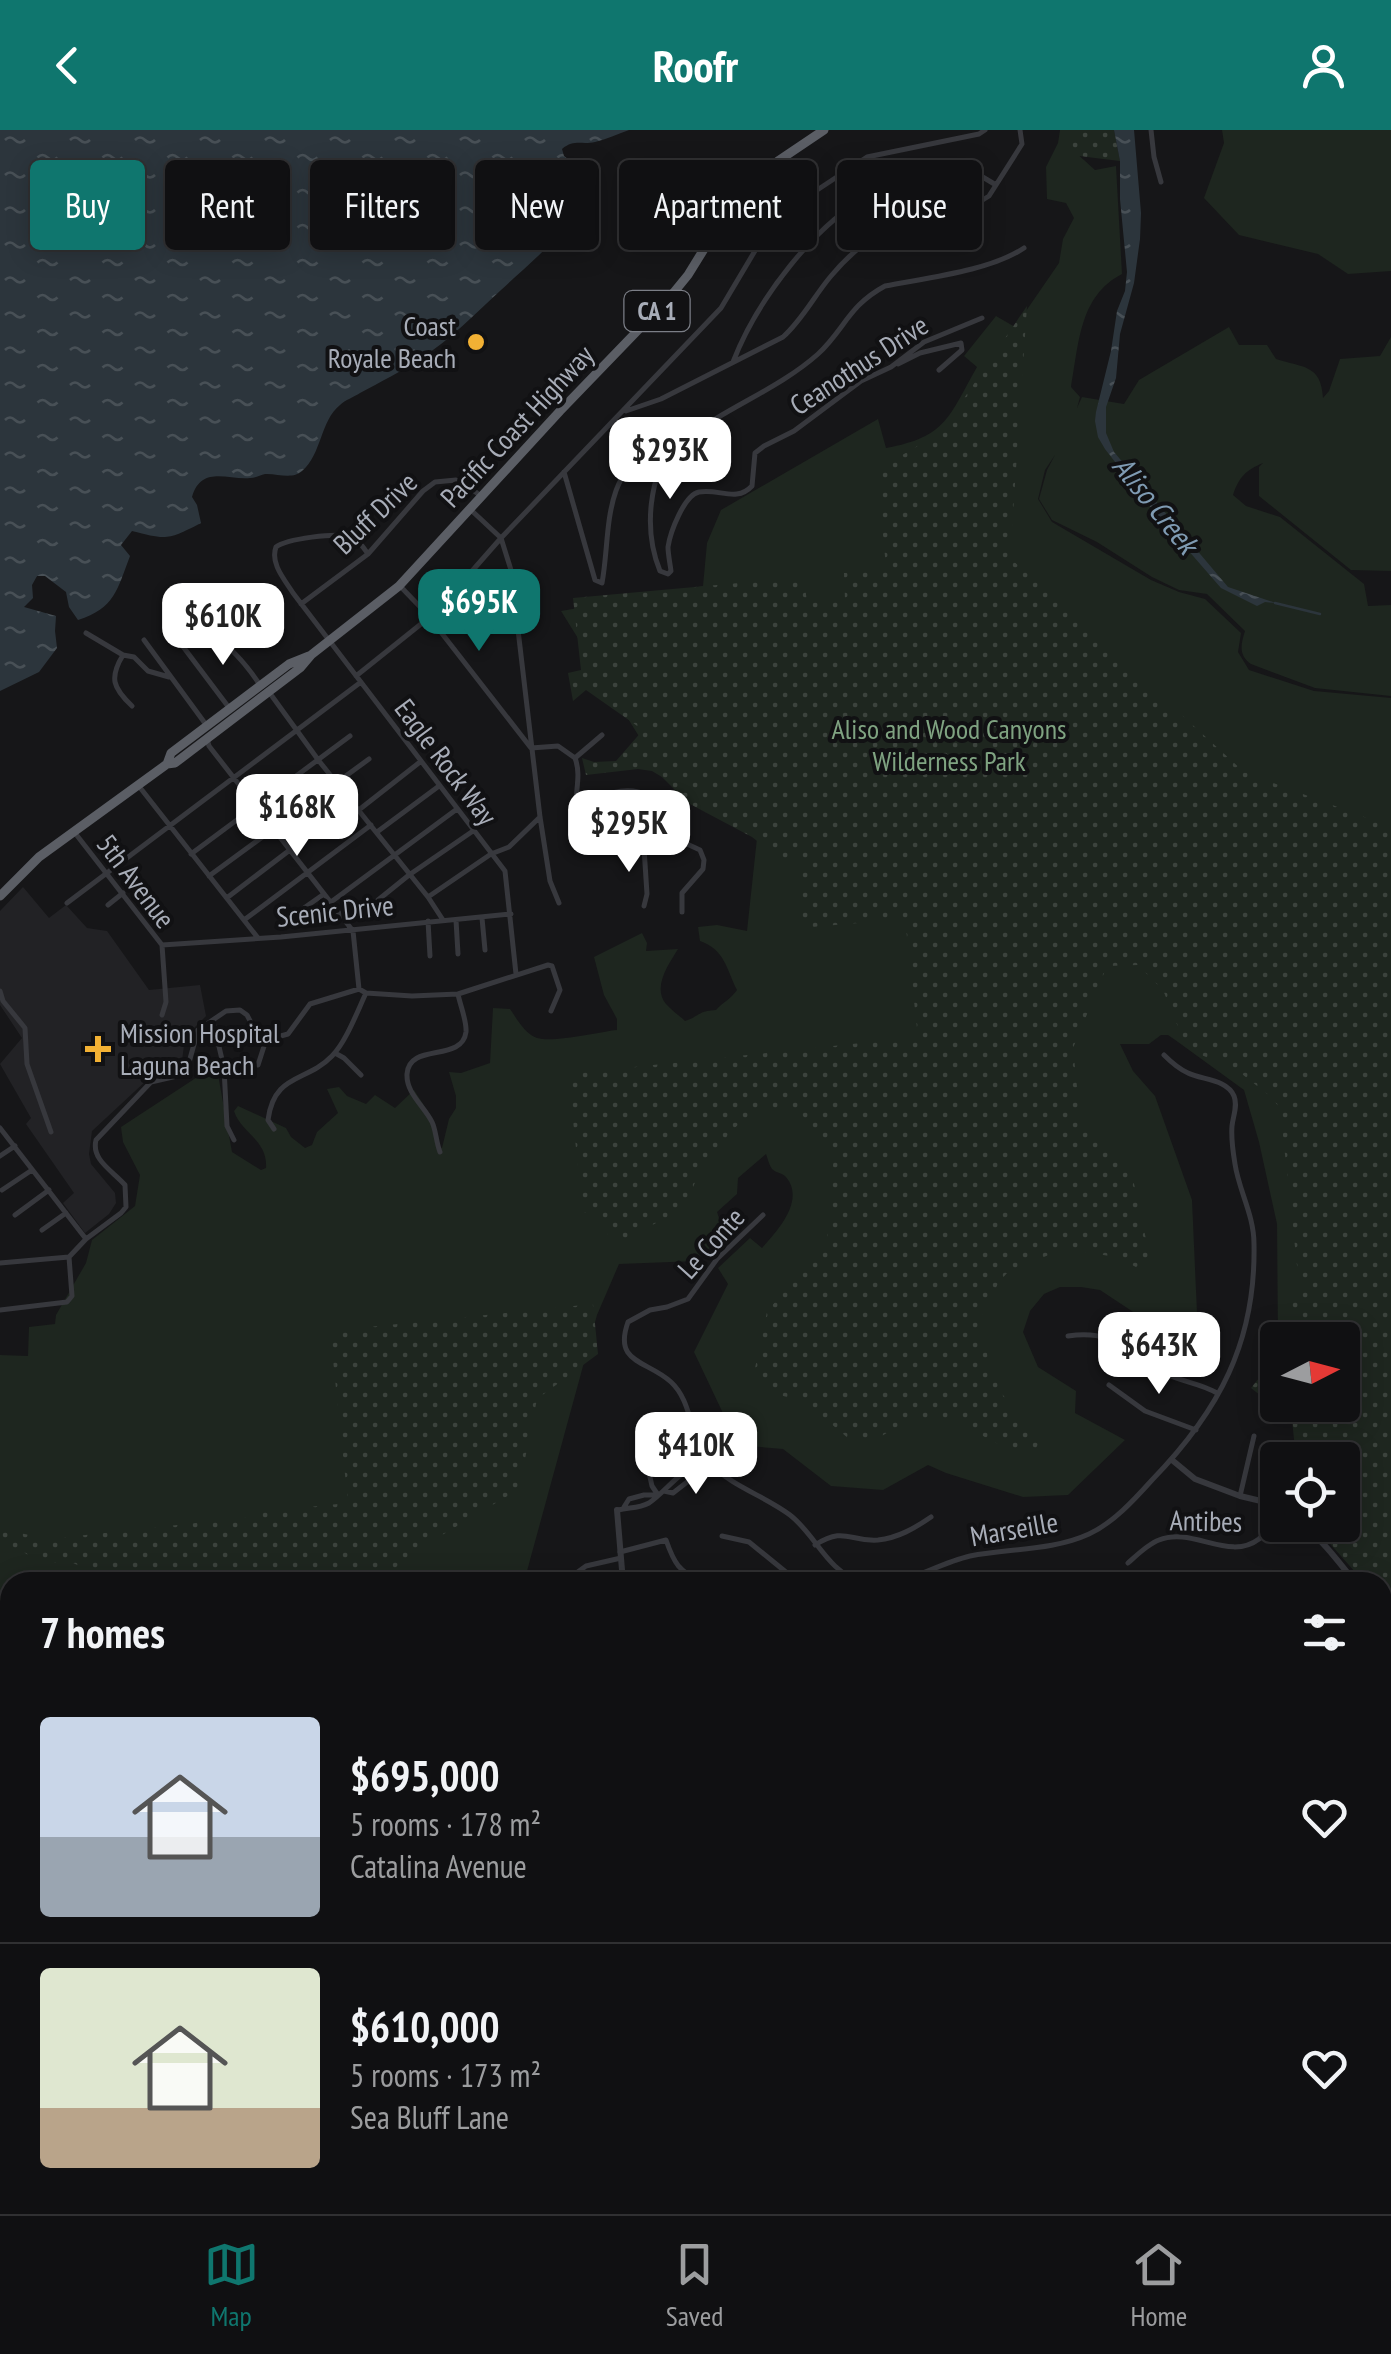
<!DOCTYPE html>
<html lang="en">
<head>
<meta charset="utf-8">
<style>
  :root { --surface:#101012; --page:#19191b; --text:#f1f3f6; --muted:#9c9d9f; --line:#303032; --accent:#0f766e }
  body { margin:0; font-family:"PT Sans Narrow",sans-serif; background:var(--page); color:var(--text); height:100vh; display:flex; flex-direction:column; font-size:38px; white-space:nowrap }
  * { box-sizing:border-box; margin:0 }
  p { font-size:32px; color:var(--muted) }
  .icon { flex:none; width:55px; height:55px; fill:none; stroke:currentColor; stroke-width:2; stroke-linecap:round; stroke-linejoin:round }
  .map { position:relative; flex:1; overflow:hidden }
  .details { position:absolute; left:0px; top:1442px; width:1392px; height:642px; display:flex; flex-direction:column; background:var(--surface); border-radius:30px 30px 0 0; box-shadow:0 5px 25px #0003,0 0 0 2px var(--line) }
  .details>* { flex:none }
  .guide { position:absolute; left:30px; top:30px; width:1332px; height:90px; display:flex; gap:20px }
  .needle { width:65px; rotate:84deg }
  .controls { position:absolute; left:1260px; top:1192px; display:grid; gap:20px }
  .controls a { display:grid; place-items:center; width:100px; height:100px; border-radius:10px; background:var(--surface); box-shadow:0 5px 25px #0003,0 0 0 2px var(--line); font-size:50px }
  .price { position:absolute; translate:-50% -85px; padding:0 22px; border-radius:20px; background:#fff; color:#222; font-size:32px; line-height:65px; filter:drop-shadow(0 2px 5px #0008) }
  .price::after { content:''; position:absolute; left:50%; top:60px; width:30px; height:22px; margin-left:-15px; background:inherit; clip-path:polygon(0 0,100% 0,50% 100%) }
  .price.active { background:var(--accent); color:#fff }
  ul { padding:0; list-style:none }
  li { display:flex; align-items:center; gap:30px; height:250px; padding:0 40px }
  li+li { border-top:2px solid var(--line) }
  li span { display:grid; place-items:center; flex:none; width:280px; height:200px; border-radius:10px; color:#555 }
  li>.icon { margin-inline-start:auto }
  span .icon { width:120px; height:120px; fill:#fffc; stroke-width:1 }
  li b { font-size:42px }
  h2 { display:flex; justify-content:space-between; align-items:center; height:120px; padding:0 40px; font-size:42px }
  .tag { padding:0 35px; border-radius:10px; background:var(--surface); box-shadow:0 5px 25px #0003,0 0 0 2px var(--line); font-size:35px; line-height:90px }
  .tag.active { background:var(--accent); color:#fff }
  header { display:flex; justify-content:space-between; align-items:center; height:130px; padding:0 40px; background:var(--accent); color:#fff; font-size:45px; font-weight:700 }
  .tabs { display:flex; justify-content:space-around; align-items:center; height:140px; border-top:2px solid var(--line); background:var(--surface); font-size:28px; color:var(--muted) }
  .tabs a { display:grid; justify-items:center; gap:5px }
  .tabs .active { color:var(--accent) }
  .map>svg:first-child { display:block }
  .built { fill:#222225 }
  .grass { fill:#1e261f }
  .park { fill:url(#park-dots) }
  .water { fill:url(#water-ripples) }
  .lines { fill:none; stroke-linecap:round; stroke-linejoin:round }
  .stream { stroke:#2c353c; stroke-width:2.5 }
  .minor { stroke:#37383d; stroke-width:5 }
  .tertiary { stroke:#37383d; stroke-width:6 }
  .secondary { stroke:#45474d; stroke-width:8 }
  .trunk { stroke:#5b5e65; stroke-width:9 }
  .poi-dot { fill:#f2b134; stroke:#111113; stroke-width:4 }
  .labels { text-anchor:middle; stroke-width:8; stroke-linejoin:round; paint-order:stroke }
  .shield { fill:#111113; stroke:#7b7e86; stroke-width:2.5 }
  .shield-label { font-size:25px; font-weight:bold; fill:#a8adb8 }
  .poi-label { font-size:28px; fill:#a8adb8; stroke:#111113; text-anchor:end }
  .street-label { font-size:28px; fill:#a8adb8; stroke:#111113 }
  .park-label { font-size:28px; fill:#7fa381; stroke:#111113 }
  .water-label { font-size:30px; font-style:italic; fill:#7f9bb3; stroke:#111113 }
</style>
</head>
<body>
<header><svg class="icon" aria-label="back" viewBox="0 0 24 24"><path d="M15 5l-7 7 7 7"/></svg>Roofr<svg class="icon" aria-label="person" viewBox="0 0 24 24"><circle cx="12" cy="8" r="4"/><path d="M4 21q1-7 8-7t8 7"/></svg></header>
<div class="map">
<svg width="1391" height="2084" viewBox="0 0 1391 2084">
  <defs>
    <pattern id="park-dots" width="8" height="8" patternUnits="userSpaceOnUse" patternTransform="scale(2.5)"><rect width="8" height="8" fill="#1e261f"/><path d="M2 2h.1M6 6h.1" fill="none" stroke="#3c433d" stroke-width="1.8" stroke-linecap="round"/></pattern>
    <pattern id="water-ripples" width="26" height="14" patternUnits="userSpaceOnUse" patternTransform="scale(2.5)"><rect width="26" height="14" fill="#2c353c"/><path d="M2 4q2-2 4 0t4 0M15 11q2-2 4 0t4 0" fill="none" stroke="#485056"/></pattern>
  </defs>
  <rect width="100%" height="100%" fill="#161618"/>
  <path class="built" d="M 23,757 L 49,788 L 66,775 L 87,798 L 107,801 L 149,860 L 200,855 L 206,886 L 185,907 L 182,931 L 174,940 L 148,949 L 92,1001 L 89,1024 L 91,1034 L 115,1063 L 116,1073 L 109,1084 L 85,1103 L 63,1073 L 74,1063 L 26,994 L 31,988 L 0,934 L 22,908 L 0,875 L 0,781 Z"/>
  <path class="grass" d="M 1060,0 L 1074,0 L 1074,21 L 1095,40 L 1116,36 L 1122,144 C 1079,166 1079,214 1071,257 L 1080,267 L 1077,278 L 1082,267 L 1124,274 L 1139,250 L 1229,197 L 1239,215 L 1267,215 L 1276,229 C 1303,238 1321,234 1323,268 L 1329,261 L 1340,229 L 1380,226 L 1391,207 L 1391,441 L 1351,440 L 1259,366 L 1259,337 L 1263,333 C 1246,340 1239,347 1233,365 L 1246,376 L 1280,387 L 1364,454 L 1368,476 L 1391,475 L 1391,566 L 1315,558 L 1251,534 C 1238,525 1241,514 1245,501 L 1207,464 L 1179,460 L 1152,447 L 1097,412 L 1052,390 L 1039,369 L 1047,340 L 1055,325 L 1045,340 L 1038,369 L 1052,392 L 1151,450 L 1179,462 L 1205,469 L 1241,503 L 1238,522 L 1249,540 L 1314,561 L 1391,568 L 1391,1473 L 1385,1442 L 1342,1395 L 1342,1210 L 1278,1210 L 1277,1094 L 1259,1012 L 1244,960 L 1178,912 L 1168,905 L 1161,905 L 1149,914 L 1120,914 L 1133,941 L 1155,966 L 1192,1070 L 1197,1183 L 1180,1213 L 1100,1160 L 1081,1157 L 1060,1157 L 1044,1164 L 1030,1181 L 1023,1202 L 1038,1237 L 1076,1261 L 1075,1283 L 1125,1310 L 1068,1365 L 1023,1367 L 946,1343 L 928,1335 L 883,1360 L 831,1356 L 783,1319 L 738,1315 L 694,1222 L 728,1154 L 718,1138 L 750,1108 L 762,1118 C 776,1102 806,1071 786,1047 C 783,1043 776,1043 772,1039 C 769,1035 768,1029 766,1024 L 738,1048 L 737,1064 L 717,1082 L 724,1103 L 697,1131 L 619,1134 L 597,1185 L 527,1441 L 491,1452 L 10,1452 L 10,1467 L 0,1464 L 0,1225 L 28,1226 L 29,1197 L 55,1194 L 56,1185 L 86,1133 L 92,1110 L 135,1076 L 140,1045 L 123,1012 L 121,997 L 208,940 L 217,939 L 232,1022 L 261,1040 L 266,1038 C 268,1010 241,1003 234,981 L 238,976 L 286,998 L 291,1007 L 305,1018 L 312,1015 L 317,1002 L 338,983 L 327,959 L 339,957 L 347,966 L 366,974 L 375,965 L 395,978 L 414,960 L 431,986 L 437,1015 L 442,1018 L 449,989 L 456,978 L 456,966 L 449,942 L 461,943 L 490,933 L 493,878 L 510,879 C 517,889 525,904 537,908 C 554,913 598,902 617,900 L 617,889 L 604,865 L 594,827 L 642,803 L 647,813 L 646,821 L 678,819 C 669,834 652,857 666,874 C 671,880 680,886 685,891 C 700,886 698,881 716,880 C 723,872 731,869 737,860 C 726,838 725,820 700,811 L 698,797 L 717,795 L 747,801 L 757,708 L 640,608 L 561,481 L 703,456 L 707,413 L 721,380 L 878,289 L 886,318 C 947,307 949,286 977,237 L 964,226 L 996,186 L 1015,197 L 1059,133 L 1063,109 L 1074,88 L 1066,73 L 1047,69 L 1046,37 L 1058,13 Z
    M 1222,0 L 1391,0 L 1391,141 L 1348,144 L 1318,124 L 1239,105 L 1204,68 L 1224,13 Z
    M 10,1520 L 10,1643 L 1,1650 L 0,1654 L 0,1522 Z
    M 10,1888 L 10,2075 L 330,2075 L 332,2084 L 0,2084 L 0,1901 Z
    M 1391,1899 L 1391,2084 L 1349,2084 L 1346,2075 L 1382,2075 L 1382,1901 Z
    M 467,2075 L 513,2075 L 534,2078 L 541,2075 L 686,2075 L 687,2084 L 437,2084 Z
    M 785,2075 L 1115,2075 L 1109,2084 L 779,2084 Z"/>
  <path class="park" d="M 1068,0 L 1114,0 L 1120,31 L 1071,25 Z
    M 1027,176 L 1010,428 L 1244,642 L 1391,697 L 1391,1483 L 1383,1474 L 1382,1452 L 1364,1452 L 1325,1408 L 1318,1395 L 1342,1395 L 1342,1330 L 1291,1330 L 1295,1318 L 1292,1290 L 1251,1258 L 1272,1232 L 1277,1216 L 1278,1275 L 1342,1275 L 1342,1210 L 1280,1210 L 1299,1154 L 1280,978 L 1270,966 L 1233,937 L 1193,922 L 1183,909 L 1163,860 L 1138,835 L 1107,836 L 1073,918 L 1081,996 L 1133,1049 L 1150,1128 L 1136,1137 L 1116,1127 L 1072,1120 L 1058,1121 L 1008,1142 L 999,1152 L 985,1178 L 980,1190 L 981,1206 L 1000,1261 L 1026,1296 L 1043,1308 L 1035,1319 L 1008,1319 L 954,1291 L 933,1287 L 906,1291 L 877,1309 L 848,1308 L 804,1271 L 775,1264 L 754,1243 L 767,1182 L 827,1107 L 834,1024 L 798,980 L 754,981 L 730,1002 L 696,1050 L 685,1077 L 627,1109 L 608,1105 L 598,1083 L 583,1083 L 568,944 L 918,907 L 905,789 L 800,798 L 799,732 L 778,727 L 752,707 L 688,673 L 662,647 L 652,641 L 638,639 L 586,645 L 582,628 L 594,632 L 616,631 L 643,600 L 586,560 L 573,571 L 568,543 L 581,540 L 573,468 L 804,447 L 807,473 L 845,469 L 844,443 L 886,437 L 877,340 L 941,302 Z
    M 593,1174 L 598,1224 L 537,1269 L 519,1359 L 412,1423 L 379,1452 L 209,1452 L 193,1444 L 175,1441 L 152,1442 L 129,1452 L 116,1452 L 73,1433 L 41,1433 L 25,1423 L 0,1419 L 0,1399 L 49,1409 L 260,1386 L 260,1382 L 348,1373 L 330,1201 Z"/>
  <path class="water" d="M 0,0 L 629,0 C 617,4 607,9 595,12 C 581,15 574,9 562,19 L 564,26 L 578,37 L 589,55 C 572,101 536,127 501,160 C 475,184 451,209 420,229 C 401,242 380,252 360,263 C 354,267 345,270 340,275 C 320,291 322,324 302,341 C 292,350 277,343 265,344 C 260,345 255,348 250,348 C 228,350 201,335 192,367 L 197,375 L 201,393 C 168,410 167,410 132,401 L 121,415 L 130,426 C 117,460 115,478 78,490 L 69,477 L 66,462 L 45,446 L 37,446 L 32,455 L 33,468 L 24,477 L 56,486 L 55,501 L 57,518 L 39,542 L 0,561 Z
    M 1114,0 L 1134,0 L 1141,83 L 1140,109 L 1134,153 L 1120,204 L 1116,248 L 1106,277 L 1106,303 L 1114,322 L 1228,457 L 1276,473 L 1265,472 L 1257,476 L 1221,458 L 1147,373 L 1105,319 L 1098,307 L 1095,291 L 1096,282 L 1111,221 L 1117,181 L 1125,161 L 1127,142 L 1120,69 L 1120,31 Z"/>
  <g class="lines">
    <path class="stream" d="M 1275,473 L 1320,484"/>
    <path class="minor" d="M 1151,0 L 1154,27 L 1161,52
      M 665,73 C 696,40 710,41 751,56
      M 733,232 C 756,172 815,92 874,63 C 894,54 941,49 965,44 L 976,43 L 996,55
      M 898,234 L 920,223 L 961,213 L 962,220 L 939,240
      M 626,281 L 661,269 L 783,207 C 803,189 814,166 831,146 C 878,90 915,88 981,71 L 989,66 L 1022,14 L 1020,0
      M 675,310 C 649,347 643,399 660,441 L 668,444 L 671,441 C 670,433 668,424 668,417 C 670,403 684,365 699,362 C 719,358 736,373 752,356 L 755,323 L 764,316 L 794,301 L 861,251 L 891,237 L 924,212 L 982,188
      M 564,342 L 595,450 L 602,453 C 611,405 601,344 653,319 C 675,308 698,304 717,288 C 750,268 789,250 818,224 C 845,199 848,176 885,156 C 925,148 990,141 1024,118
      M 471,380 L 501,408 L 511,440 L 540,687 L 550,751 L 559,773
      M 368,424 C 363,417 358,409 350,407 C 337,402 286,409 276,417 C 270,433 284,449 293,463 L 505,741 L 516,844
      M 400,456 L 426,483 L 531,618 L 558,616 L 575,628
      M 301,474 L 368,424 L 423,361 L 435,352 L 456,350 L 464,353 L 482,367
      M 169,498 L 230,579
      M 201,500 C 225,509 246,534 260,555
      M 86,503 L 123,525 L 134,527 L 148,541 L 169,547
      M 144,510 L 207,596
      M 123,525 C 109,548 113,558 132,576
      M 356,546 L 436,482 L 501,408 L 721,178 L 762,109 L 790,78 L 867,27 L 979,4 L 985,0
      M 269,562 L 319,631 L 428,767 L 443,790
      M 207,609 L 209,616 L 353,801 L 359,859
      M 575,628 C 584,652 568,672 582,702 C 588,704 591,706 597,702 C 614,691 586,658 633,661 C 641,662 650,664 653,672 C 658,684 646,691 644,702 C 643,707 644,713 644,718 L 663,721 L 687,714 L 700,720 L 704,730 L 703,739 L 682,763 L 682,782
      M 575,628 L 602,605
      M 138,655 L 258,808
      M 360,679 L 420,632
      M 377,702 L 439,656
      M 75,703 L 162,815 L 166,872 L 162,885
      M 191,724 L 350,606
      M 209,746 L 369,629
      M 228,767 L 353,672
      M 428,767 L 491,724 L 509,717 L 540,687
      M 378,770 L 409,745 L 473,701
      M 331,772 L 457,679
      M 67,773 L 361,552
      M 108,775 L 123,763
      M 644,776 L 647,764 L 644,718
      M 294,785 L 324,764
      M 482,788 L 485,820
      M 244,790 L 371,695
      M 456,790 L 458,824
      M 428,791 L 430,826
      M 162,815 L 281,807 L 511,784
      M 0,861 L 3,871 L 25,898 L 27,934 L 51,1002
      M 213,891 L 224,938 L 227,996 L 234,1010
      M 335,923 L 344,928 L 361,945
      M 258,935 L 266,910
      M 0,998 L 86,1109
      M 274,999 L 268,990 C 274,943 306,953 332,926 C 346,912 357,882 366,863
      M 440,1022 C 436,1012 436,1000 432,992 C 424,976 406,963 407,944 C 409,912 462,933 466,902 C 467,891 460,875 458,864
      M 0,1026 L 15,1016
      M 2,1060 L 32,1040
      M 15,1085 L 49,1060
      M 763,1085 L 717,1129 L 688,1169 L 667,1177 L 650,1180 L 628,1192 C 613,1234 647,1230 671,1252 C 694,1273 689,1312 712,1335 C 733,1357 765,1366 790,1385 C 817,1406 826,1441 862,1452
      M 42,1100 L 66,1083
      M 0,1133 L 69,1127 L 86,1109 L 121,1083 L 126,1077 L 125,1055 C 113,1041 91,1030 96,1010 L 151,952 L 177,946 L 188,936 L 198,900 L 226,881 L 240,880 L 247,885 L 256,902 L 266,910 L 288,904 L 310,874 L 359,859 L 366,863 L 412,866 L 458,864 L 548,835 L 552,836 L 560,860 L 551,881
      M 0,1180 L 67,1172 L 72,1166 L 69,1127
      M 1068,1206 C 1119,1199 1124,1224 1164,1243 C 1182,1252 1200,1253 1217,1263
      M 1109,1255 L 1145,1281 L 1196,1300
      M 641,1307 L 652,1356 L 658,1365
      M 664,1361 L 673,1363 L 705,1338 L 708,1332
      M 1240,1366 L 1254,1306
      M 624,1377 L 629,1369 L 644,1365 L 655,1365
      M 618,1380 C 629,1377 638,1379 649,1373 C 668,1360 684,1334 708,1332
      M 722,1406 L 749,1412 L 792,1447 L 802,1452
      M 815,1415 C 845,1396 849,1412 878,1410 C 898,1408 915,1398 931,1387
      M 620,1422 L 666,1410 C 674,1433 679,1442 702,1452
      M 1128,1433 C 1137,1425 1148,1414 1159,1410 C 1192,1396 1229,1432 1259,1409 C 1267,1402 1272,1392 1278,1384
      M 564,1452 L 586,1436 L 621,1428
      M 821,1452 L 840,1442
      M 898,1452 C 922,1445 945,1432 970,1426 C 1009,1418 1052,1421 1089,1404 C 1113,1393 1134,1370 1152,1350 C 1219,1281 1256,1212 1254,1114 C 1254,1085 1239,1061 1235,1034 C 1233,1022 1231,1008 1232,996 C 1233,986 1238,976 1234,966 C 1227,949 1202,950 1188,943 C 1179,939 1171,932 1164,925
      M 0,1519 L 10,1522
      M 1382,1546 L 1391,1557
      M 1382,1611 L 1391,1622
      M 1382,1788 L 1391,1790
      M 0,1821 L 10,1811
      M 1382,1822 L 1391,1823"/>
    <path class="tertiary" d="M 1172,1330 L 1195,1349 L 1240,1366 L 1278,1375
      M 617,1380 L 623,1452
      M 1297,1395 C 1317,1400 1341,1436 1355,1452
      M 1382,1484 L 1391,1494
      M 1382,1511 L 1391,1507
      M 1382,1856 L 1391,1858"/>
    <path class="secondary" d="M 1382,1683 L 1391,1689
      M 0,2081 L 10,2075"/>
    <path class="trunk" d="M 167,634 L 171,623 L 289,534 L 309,526
      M 0,766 L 39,727 L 167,634 L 175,633 L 300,538 L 311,525 L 399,456 L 560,281 L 670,167 L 688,145 L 717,98 L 738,69 L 778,31 L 824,0"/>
  </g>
  <g class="poi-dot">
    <circle cx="476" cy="212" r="10"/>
    <path d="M93 904h10v10h10v10h-10v10h-10v-10h-10v-10h10z"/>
  </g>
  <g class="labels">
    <rect class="shield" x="624.5" y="161" width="65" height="40" rx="8"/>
    <g class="shield-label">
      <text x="657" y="190">CA 1</text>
    </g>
    <g class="poi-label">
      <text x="456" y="206">Coast<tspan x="456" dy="32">Royale Beach</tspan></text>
      <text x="120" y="913" text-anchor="start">Mission Hospital<tspan x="120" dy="32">Laguna Beach</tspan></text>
    </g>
    <g class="street-label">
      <text transform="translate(859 235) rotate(-33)" y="10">Ceanothus Drive</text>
      <text transform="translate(517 296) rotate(-47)" y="10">Pacific Coast Highway</text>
      <text transform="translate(375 383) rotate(-44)" y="10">Bluff Drive</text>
      <text transform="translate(446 632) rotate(53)" y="10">Eagle Rock Way</text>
      <text transform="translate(136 751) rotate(53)" y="10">5th Avenue</text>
      <text transform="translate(335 781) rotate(-6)" y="10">Scenic Drive</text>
      <text transform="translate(711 1113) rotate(-48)" y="10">Le Conte</text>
      <text transform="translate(1206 1391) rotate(1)" y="10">Antibes</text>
      <text transform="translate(1014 1399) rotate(-10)" y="10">Marseille</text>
    </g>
    <g class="park-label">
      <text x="949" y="609">Aliso and Wood Canyons<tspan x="949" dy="32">Wilderness Park</tspan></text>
    </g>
    <g class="water-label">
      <text transform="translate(1155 375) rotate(51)" y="10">Aliso Creek</text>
    </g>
  </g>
</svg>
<div class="controls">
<a><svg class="needle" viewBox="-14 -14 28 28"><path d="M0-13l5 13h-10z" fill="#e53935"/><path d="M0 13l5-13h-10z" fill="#9c9d9f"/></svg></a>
<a><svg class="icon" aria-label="locate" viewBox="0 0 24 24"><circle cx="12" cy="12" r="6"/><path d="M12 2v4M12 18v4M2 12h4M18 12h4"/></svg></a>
</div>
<b class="price" style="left:670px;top:372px">$293K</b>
<b class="price active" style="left:479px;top:524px">$695K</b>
<b class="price" style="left:223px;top:538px">$610K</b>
<b class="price" style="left:297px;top:729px">$168K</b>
<b class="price" style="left:629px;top:745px">$295K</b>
<b class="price" style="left:1159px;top:1267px">$643K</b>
<b class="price" style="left:696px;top:1367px">$410K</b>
<div class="guide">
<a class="tag active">Buy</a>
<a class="tag">Rent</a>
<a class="tag">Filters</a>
<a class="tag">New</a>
<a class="tag">Apartment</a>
<a class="tag">House</a>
</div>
<section class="details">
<h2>7 homes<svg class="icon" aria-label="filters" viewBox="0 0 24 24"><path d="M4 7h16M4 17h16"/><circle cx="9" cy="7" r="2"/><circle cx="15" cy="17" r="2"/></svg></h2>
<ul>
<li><span style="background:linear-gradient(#c9d6e8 60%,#9aa5b1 0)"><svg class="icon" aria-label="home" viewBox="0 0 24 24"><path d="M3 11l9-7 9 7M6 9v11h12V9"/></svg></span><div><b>$695,000</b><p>5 rooms · 178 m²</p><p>Catalina Avenue</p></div><svg class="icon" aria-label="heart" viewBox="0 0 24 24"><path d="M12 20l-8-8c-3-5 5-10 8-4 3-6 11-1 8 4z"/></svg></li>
<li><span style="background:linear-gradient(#dfe7d0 70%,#b9a48a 0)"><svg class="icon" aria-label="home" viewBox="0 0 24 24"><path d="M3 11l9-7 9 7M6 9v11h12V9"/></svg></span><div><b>$610,000</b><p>5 rooms · 173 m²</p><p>Sea Bluff Lane</p></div><svg class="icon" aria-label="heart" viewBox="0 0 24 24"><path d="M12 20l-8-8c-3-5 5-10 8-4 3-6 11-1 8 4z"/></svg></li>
</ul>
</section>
</div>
<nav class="tabs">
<a class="active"><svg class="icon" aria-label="map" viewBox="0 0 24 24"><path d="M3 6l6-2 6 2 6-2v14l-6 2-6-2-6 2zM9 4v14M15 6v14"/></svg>Map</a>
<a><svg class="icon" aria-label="saved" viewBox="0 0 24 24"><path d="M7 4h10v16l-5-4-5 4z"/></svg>Saved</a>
<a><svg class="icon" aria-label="home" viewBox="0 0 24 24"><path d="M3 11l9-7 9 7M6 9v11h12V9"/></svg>Home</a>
</nav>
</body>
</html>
